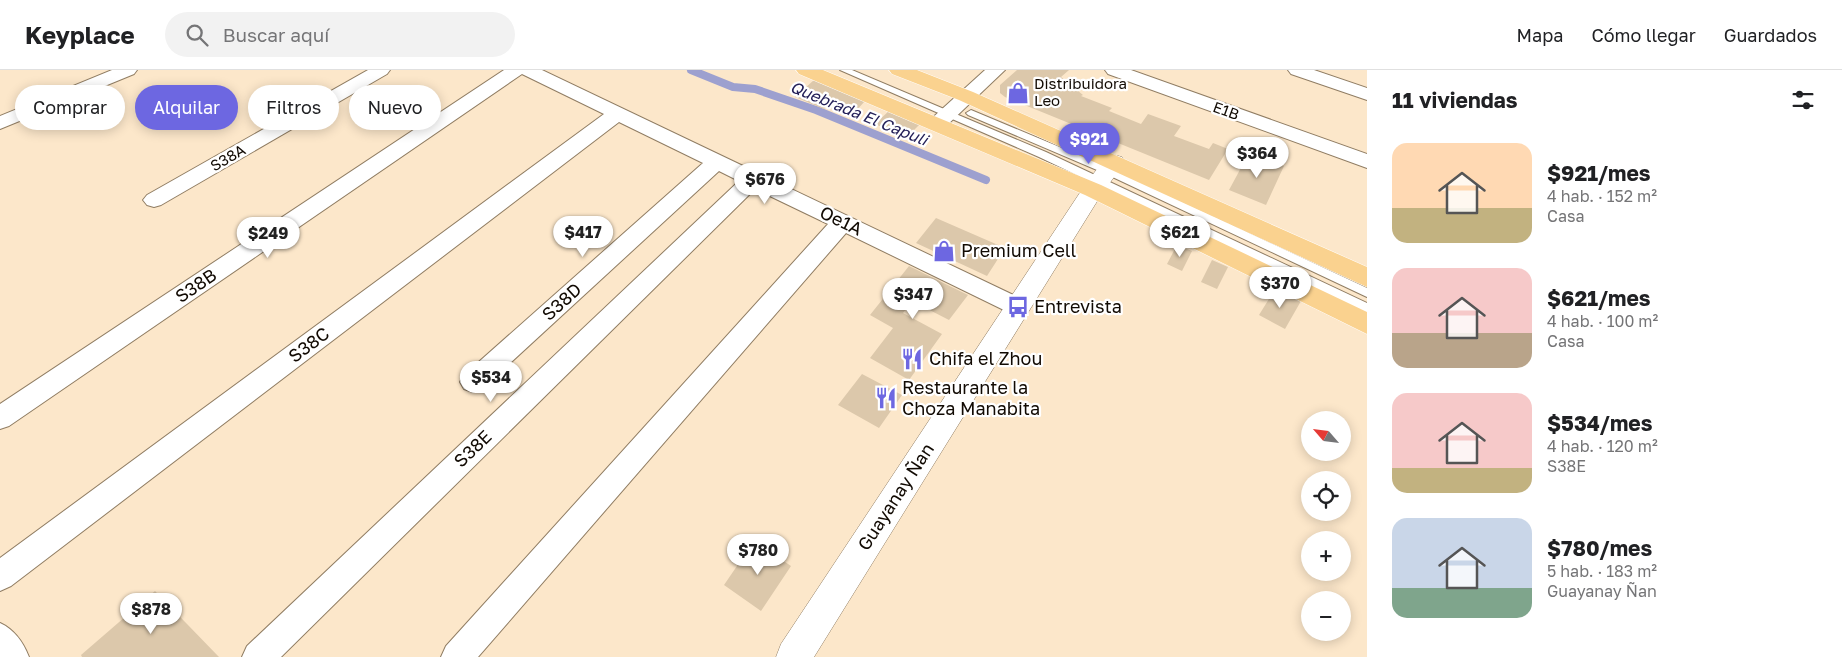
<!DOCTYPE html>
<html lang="es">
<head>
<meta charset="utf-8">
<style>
  :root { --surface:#fff; --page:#f2f2f2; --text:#202124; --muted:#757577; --line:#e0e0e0; --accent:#6d67e1 }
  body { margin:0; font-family:"Golos Text",sans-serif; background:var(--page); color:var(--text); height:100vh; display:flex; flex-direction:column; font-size:19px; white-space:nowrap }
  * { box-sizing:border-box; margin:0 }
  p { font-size:16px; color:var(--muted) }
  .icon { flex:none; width:28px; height:28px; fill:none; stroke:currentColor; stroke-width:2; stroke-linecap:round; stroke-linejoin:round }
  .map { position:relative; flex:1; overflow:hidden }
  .details { display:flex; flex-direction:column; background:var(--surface); width:475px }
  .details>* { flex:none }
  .guide { position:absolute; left:15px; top:15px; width:475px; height:45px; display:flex; gap:10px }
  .needle { width:32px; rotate:298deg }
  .controls { position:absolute; left:1301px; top:341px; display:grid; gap:10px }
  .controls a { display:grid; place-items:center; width:50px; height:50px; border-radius:50%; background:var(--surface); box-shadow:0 2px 12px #0003; font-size:25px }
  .price { position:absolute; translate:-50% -42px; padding:0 11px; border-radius:18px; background:#fff; color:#222; font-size:16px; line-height:32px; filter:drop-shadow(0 1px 2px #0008) }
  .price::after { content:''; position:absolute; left:50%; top:30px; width:15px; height:11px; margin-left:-8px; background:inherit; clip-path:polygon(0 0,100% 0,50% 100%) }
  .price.current { background:var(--accent); color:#fff }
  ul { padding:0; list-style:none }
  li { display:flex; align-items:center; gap:15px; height:125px; padding:0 25px }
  li span { display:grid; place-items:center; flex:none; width:140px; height:100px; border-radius:15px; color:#555 }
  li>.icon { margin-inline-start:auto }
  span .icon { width:60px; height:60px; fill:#fffc; stroke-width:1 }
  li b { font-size:21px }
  h2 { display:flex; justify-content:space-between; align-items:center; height:60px; padding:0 25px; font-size:21px }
  .pill { padding:0 18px; border-radius:22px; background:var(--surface); box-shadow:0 2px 12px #0003; font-size:18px; line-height:45px }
  .pill.current { background:var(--accent); color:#fff }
  header { display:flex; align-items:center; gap:30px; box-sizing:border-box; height:70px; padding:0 25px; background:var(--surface); border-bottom:1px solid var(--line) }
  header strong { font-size:24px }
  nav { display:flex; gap:28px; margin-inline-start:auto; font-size:18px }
  .search { width:350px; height:45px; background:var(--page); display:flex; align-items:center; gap:12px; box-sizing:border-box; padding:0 18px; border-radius:28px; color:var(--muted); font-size:19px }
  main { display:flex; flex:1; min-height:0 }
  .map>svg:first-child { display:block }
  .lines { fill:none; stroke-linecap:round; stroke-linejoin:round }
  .stream { stroke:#9da0cf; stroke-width:8 }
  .building { fill:#dcc8ab }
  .service-casing { stroke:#907d63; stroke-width:2 }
  .minor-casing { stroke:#907d63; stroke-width:2 }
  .secondary-casing { stroke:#907d63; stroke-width:1 }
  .primary-casing { stroke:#fff; stroke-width:1 }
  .service { fill:#fff; fill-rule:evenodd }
  .minor { fill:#fff; fill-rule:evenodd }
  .secondary { fill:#fff; fill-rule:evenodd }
  .primary { fill:#fad28f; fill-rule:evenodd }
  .labels { text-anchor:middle; stroke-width:4.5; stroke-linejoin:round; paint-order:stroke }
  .far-poi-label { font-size:15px; fill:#110a03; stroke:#fff; text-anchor:start }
  .far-street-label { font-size:15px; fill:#110a03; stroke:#fff }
  .far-water-label { font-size:16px; font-style:italic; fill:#242058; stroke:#fff }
  .street-label { font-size:18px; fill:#110a03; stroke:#fff }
  .poi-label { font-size:18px; fill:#110a03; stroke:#fff; text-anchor:start }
</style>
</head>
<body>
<header>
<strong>Keyplace</strong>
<div class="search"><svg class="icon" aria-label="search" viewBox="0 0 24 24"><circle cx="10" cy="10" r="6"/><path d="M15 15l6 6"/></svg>Buscar aquí</div>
<nav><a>Mapa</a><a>Cómo llegar</a><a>Guardados</a></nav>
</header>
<main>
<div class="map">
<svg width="1367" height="587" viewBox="0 0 1367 587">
  <rect width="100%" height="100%" fill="#fce7ca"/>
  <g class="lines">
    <path class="stream" d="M 691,0 L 733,17 L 755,19 L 816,40 L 986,110"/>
  </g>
  <path class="building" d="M 1017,0 L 1069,0 L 1061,7 L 1083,25 L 1081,26 L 1112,38 L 1109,41 L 1141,54 L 1148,44 L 1181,56 L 1174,66 L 1209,79 L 1213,73 L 1228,79 L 1209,110 L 1005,27 L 1000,23 L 1000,15 Z
    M 814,10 L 865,31 L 855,42 L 831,32 L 824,39 L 795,27 Z
    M 891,39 L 921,53 L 906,68 L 875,54 Z
    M 1249,83 L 1284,96 L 1266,135 L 1229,120 Z
    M 936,148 L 1005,178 L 987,206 L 916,173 Z
    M 1177,175 L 1192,181 L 1182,201 L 1167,194 Z
    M 1212,190 L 1228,197 L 1217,219 L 1201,212 Z
    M 909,196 L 968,225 L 949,250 L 912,231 L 903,243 L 942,264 L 909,310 L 870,288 L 893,258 L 870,245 Z
    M 1275,219 L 1301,231 L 1285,259 L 1259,245 Z
    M 862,304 L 902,325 L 879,358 L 838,335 Z
    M 754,471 L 791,496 L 761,541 L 724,515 Z
    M 155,521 L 219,587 L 82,587 L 81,585 Z"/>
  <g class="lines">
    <g class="service-casing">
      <path id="service" d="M 840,0 L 852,0 L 1046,82 L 1367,233 L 1367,243 L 1039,87 Z
        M 971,40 L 1112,99 L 1367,218 L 1367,227 L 1104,103 L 968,45 L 966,43 Z"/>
    </g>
    <g class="minor-casing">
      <path id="minor" d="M 112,0 L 137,0 L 134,4 L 0,59 L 0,46 Z
        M 368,0 L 390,0 L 387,4 L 161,135 L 154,137 L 147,135 L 143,130 L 147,125 Z
        M 504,0 L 542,0 L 1026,231 L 1030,237 L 1026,243 L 1018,246 L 1010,243 L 846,163 L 478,587 L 441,587 L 446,576 L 828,154 L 755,119 L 281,587 L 242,587 L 247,576 L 739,111 L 719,101 L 482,319 L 473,322 L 464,319 L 460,312 L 464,305 L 703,93 L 619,52 L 11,516 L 0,521 L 0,488 L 604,44 L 522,4 L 9,356 L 0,359 L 0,334 Z
        M 985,0 L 1005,0 L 944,58 L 937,60 L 930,58 L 927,54 L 930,50 Z
        M 1105,0 L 1131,0 L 1367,84 L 1367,98 L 1108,4 Z
        M 1288,0 L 1314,0 L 1367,18 L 1367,30 L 1291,4 Z
        M 0,553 C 15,560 23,572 29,587 L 0,587 Z"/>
    </g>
    <g class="secondary-casing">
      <path id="secondary" d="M 1114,85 L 1122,87 L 1125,92 L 1101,125 L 814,587 L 776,587 L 781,574 L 1085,115 L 1106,87 Z"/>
    </g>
    <g class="primary-casing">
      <path id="primary" d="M 796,0 L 823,0 L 1101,115 L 1367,242 L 1367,264 L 1085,125 L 799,4 Z
        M 889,0 L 917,0 L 973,22 L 1367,197 L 1367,217 L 959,30 L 892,4 Z"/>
    </g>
    <use href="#service" class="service"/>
    <use href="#minor" class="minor"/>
    <use href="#secondary" class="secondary"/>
    <use href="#primary" class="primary"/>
  </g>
  <defs>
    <g id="shop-bare" transform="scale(1.725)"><path d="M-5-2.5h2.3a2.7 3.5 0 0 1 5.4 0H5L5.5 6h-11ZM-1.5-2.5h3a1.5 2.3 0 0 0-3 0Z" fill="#6d67e1" stroke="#fff" stroke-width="2.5" paint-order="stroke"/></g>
    <g id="bus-bare" transform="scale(1.725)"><path d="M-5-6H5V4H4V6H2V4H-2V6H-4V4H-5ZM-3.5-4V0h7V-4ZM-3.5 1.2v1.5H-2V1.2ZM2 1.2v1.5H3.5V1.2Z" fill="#6d67e1" stroke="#fff" stroke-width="2.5" paint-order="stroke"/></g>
    <g id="restaurant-bare" transform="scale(1.725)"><path d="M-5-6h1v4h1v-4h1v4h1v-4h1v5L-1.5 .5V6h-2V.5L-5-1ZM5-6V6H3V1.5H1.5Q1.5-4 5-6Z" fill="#6d67e1" stroke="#fff" stroke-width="2.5" paint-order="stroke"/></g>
  </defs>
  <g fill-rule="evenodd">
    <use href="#shop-bare" x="1018" y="23"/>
    <use href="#shop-bare" x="944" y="181"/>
    <use href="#bus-bare" x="1018" y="237"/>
    <use href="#restaurant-bare" x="912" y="289"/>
    <use href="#restaurant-bare" x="886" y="328"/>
  </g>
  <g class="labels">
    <g class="far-poi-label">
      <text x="1034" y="19">Distribuidora<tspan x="1034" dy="17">Leo</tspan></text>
    </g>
    <g class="far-street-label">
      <text transform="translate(1226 41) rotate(20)" y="5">E1B</text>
      <text transform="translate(228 88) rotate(-30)" y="5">S38A</text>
    </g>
    <g class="far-water-label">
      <text transform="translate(859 43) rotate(22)" y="6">Quebrada El Capuli</text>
    </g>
    <g class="street-label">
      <text transform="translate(841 151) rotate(26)" y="6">Oe1A</text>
      <text transform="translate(196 216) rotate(-34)" y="6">S38B</text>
      <text transform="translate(562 232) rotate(-42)" y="6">S38D</text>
      <text transform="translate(309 275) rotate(-37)" y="6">S38C</text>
      <text transform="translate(473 379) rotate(-44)" y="6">S38E</text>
      <text transform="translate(896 427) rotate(-57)" y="6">Guayanay Ñan</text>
    </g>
    <g class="poi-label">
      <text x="961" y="187">Premium Cell</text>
      <text x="1034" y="243">Entrevista</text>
      <text x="929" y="295">Chifa el Zhou</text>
      <text x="902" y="324">Restaurante la<tspan x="902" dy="21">Choza Manabita</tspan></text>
    </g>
  </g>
</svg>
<div class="controls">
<a><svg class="needle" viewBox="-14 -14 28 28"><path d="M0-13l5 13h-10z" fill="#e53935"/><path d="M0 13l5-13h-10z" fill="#757577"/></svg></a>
<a><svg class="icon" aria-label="locate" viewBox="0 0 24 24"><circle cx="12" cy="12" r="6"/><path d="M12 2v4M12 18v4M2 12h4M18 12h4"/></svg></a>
<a>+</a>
<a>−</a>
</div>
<b class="price current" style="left:1089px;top:95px">$921</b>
<b class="price" style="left:1257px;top:109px">$364</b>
<b class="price" style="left:765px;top:135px">$676</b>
<b class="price" style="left:583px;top:188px">$417</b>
<b class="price" style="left:1180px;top:188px">$621</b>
<b class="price" style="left:268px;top:189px">$249</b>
<b class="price" style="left:1280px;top:239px">$370</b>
<b class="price" style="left:913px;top:250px">$347</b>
<b class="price" style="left:491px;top:333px">$534</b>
<b class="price" style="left:758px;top:506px">$780</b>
<b class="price" style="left:151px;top:565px">$878</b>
<div class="guide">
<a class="pill">Comprar</a>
<a class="pill current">Alquilar</a>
<a class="pill">Filtros</a>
<a class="pill">Nuevo</a>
</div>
</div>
<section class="details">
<h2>11 viviendas<svg class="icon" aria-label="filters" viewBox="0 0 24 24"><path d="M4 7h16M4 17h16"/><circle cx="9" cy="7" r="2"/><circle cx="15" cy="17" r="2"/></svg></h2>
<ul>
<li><span style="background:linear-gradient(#ffd9b3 65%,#c2b280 0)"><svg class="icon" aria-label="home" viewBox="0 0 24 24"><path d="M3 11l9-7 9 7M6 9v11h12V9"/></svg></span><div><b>$921/mes</b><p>4 hab. · 152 m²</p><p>Casa</p></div></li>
<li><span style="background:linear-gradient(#f6c9c9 65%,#b9a48a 0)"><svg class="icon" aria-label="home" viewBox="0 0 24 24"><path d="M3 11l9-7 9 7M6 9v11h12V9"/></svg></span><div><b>$621/mes</b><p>4 hab. · 100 m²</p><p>Casa</p></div></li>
<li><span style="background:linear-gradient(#f6c9c9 75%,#c2b280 0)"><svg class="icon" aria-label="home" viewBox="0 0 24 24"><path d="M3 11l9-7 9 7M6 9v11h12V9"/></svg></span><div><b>$534/mes</b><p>4 hab. · 120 m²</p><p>S38E</p></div></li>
<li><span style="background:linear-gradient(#c9d6e8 70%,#7fa58c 0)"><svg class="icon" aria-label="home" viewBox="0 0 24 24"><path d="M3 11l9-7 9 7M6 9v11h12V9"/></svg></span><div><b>$780/mes</b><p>5 hab. · 183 m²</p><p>Guayanay Ñan</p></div></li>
</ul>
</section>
</main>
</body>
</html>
